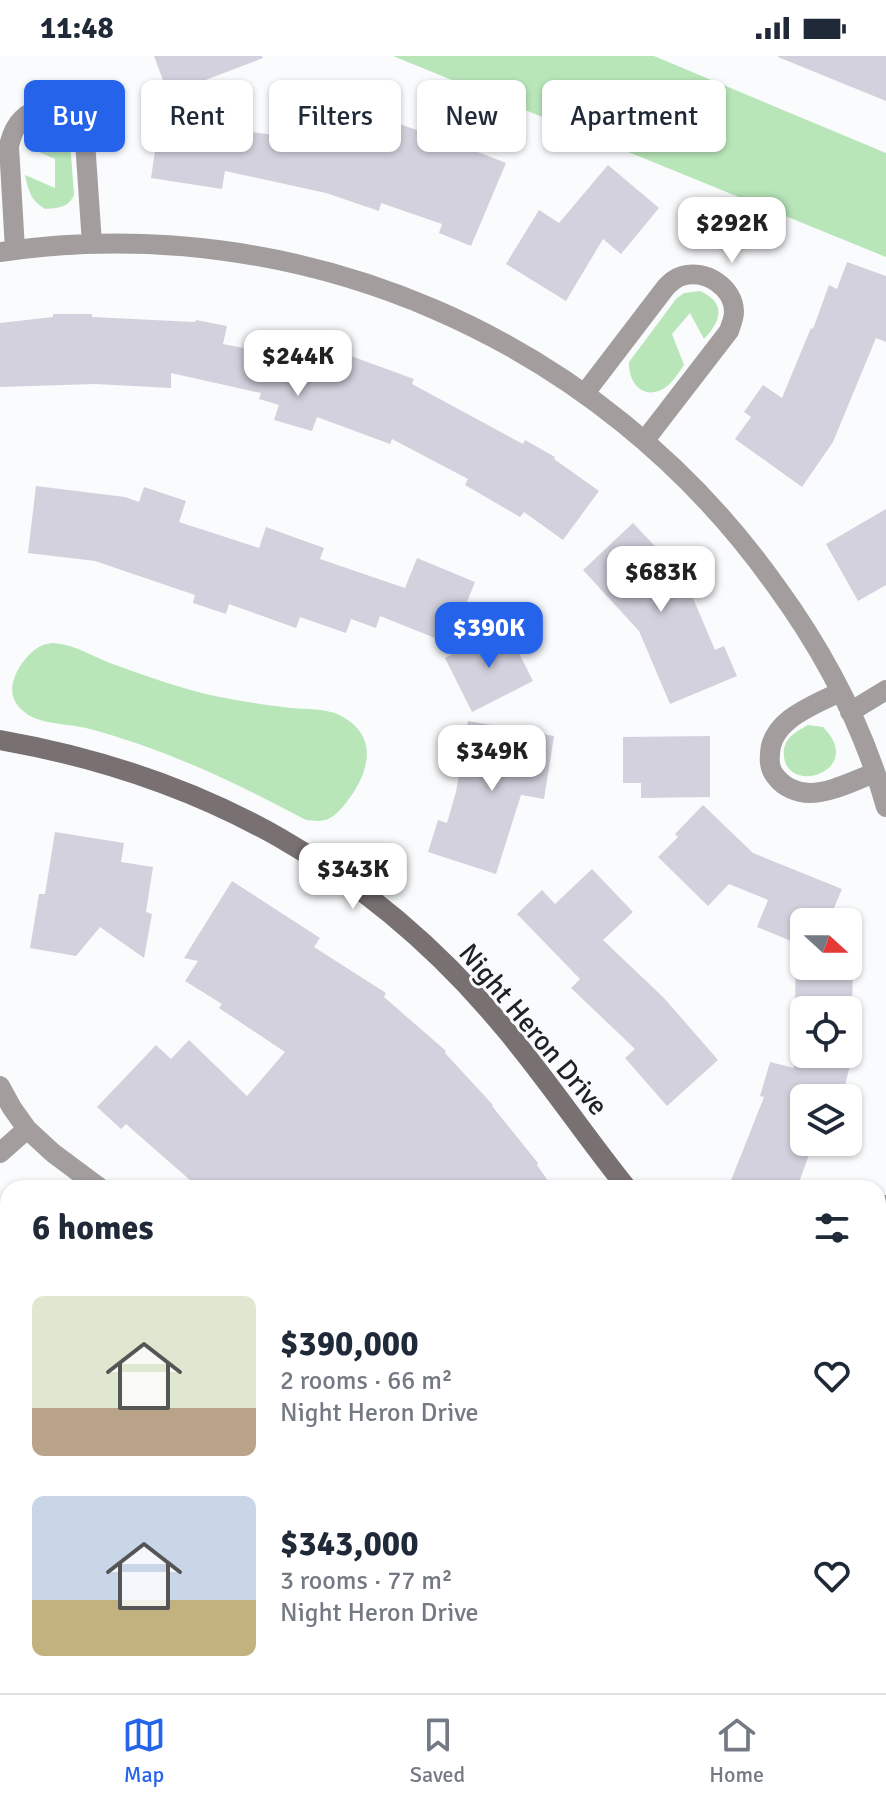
<!DOCTYPE html>
<html lang="en">
<head>
<meta charset="utf-8">
<style>
  :root { --surface:#fff; --page:#f2f2f3; --text:#1f2937; --muted:#747a83; --line:#e0e1e3; --accent:#2563eb }
  body { margin:0; font-family:Signika,sans-serif; background:var(--page); color:var(--text); height:100vh; display:flex; flex-direction:column; font-size:30px; white-space:nowrap }
  * { box-sizing:border-box; margin:0 }
  p { font-size:26px; color:var(--muted) }
  .icon { flex:none; width:44px; height:44px; fill:none; stroke:currentColor; stroke-width:2; stroke-linecap:round; stroke-linejoin:round }
  .map { position:relative; flex:1; overflow:hidden }
  .drawer { position:absolute; left:0px; top:1124px; width:886px; height:514px; display:flex; flex-direction:column; background:var(--surface); border-radius:24px 24px 0 0; box-shadow:0 2px 6px #0004 }
  .drawer>* { flex:none }
  .guide { position:absolute; left:24px; top:24px; width:838px; height:72px; display:flex; gap:16px }
  .needle { width:52px; rotate:111deg }
  .buttons { position:absolute; left:790px; top:852px; display:grid; gap:16px }
  .buttons a { display:grid; place-items:center; width:72px; height:72px; border-radius:12px; background:var(--surface); box-shadow:0 2px 6px #0004; font-size:40px }
  .price { position:absolute; translate:-50% -68px; padding:0 18px; border-radius:16px; background:#fff; color:#222; font-size:26px; line-height:52px; filter:drop-shadow(0 2px 4px #0008) }
  .price::after { content:''; position:absolute; left:50%; top:48px; width:24px; height:18px; margin-left:-12px; background:inherit; clip-path:polygon(0 0,100% 0,50% 100%) }
  .price.active { background:var(--accent); color:#fff }
  ul { padding:0; list-style:none }
  li { display:flex; align-items:center; gap:24px; height:200px; padding:0 32px }
  li span { display:grid; place-items:center; flex:none; width:224px; height:160px; border-radius:12px; color:#555 }
  li>.icon { margin-inline-start:auto }
  span .icon { width:96px; height:96px; fill:#fffc; stroke-width:1 }
  li b { font-size:34px }
  h2 { display:flex; justify-content:space-between; align-items:center; height:96px; padding:0 32px; font-size:34px }
  .chip { padding:0 28px; border-radius:12px; background:var(--surface); box-shadow:0 2px 6px #0004; font-size:28px; line-height:72px }
  .chip.active { background:var(--accent); color:#fff }
  .status { display:flex; justify-content:space-between; align-items:center; height:56px; padding:0 40px; background:var(--surface); direction:ltr }
  .status svg { height:22px; fill:currentColor }
  .menu { display:flex; justify-content:space-around; align-items:center; height:112px; border-top:2px solid var(--line); background:var(--surface); font-size:22px; color:var(--muted) }
  .menu a { display:grid; justify-items:center; gap:4px }
  .menu .active { color:var(--accent) }
  .map>svg:first-child { display:block }
  .green { fill:#b8e6b9 }
  .building { fill:#d3d1dd }
  .lines { fill:none; stroke-linecap:round; stroke-linejoin:round }
  .street { stroke:#a39d9e; stroke-width:20 }
  .secondary { stroke:#797072; stroke-width:20 }
  .labels { text-anchor:middle; stroke-width:6; stroke-linejoin:round; paint-order:stroke }
  .street-label { font-size:28px; fill:#1f2125; stroke:#fafbfd }
</style>
</head>
<body>
<div class="status"><b>11:48</b><svg viewBox="0 0 49 12"><path d="M0 12V9h3v3zM5 12V6h3v6zM10 12V3h3v9zM15 12V0h3v12zM26 1h20v11H26zM47 4h2v5h-2z"/></svg></div>
<div class="map">
<svg width="886" height="1637" viewBox="0 0 886 1637">
  <rect width="100%" height="100%" fill="#fafbfd"/>
  <path class="green" d="M 393,0 L 654,0 L 886,97 L 886,201 Z
    M 48,67 L 66,77 L 70,85 L 74,139 C 68,152 58,152 45,153 C 31,145 28,134 25,119 L 55,132 L 55,103 L 25,90 C 27,76 36,71 48,67 Z
    M 700,235 C 727,247 721,265 704,283 L 690,257 L 672,278 L 684,309 C 678,317 671,330 661,334 C 641,343 628,325 629,306 L 676,243 L 684,237 Z
    M 53,587 C 75,589 90,599 110,607 C 143,619 176,631 210,639 C 234,644 259,648 283,651 C 302,654 327,651 343,661 C 377,680 370,713 351,740 C 346,747 339,757 330,762 C 323,766 315,765 306,764 C 237,727 163,692 86,672 C 66,667 37,669 22,654 C 6,640 12,621 23,606 C 32,595 39,588 53,587 Z
    M 808,669 L 823,671 C 866,714 789,740 784,701 C 782,683 794,677 808,669 Z
    M 201,1630 L 587,1630 L 583,1637 L 200,1637 Z"/>
  <path class="building" d="M 154,0 L 262,0 L 263,2 L 195,28 L 210,70 L 281,80 L 285,60 L 366,78 L 373,59 L 452,86 L 506,107 L 471,190 L 439,177 L 442,168 L 381,147 L 379,155 L 326,137 L 225,115 L 222,133 L 151,122 L 160,62 L 178,65 Z
    M 778,0 L 886,0 L 886,45 L 778,1 Z
    M 608,109 L 659,152 L 621,198 L 603,183 L 566,245 L 506,208 L 539,154 L 559,167 Z
    M 847,206 L 886,220 L 886,286 L 876,282 L 833,386 L 802,431 L 735,383 L 751,361 L 744,356 L 763,329 L 782,342 L 811,272 L 813,273 L 829,229 L 837,233 Z
    M 53,258 L 92,258 L 92,261 L 195,266 L 196,264 L 227,270 L 223,288 L 273,298 L 280,276 L 337,293 L 337,295 L 414,323 L 412,328 L 523,388 L 525,384 L 555,401 L 554,403 L 599,435 L 563,484 L 524,456 L 520,461 L 465,429 L 468,423 L 392,383 L 390,388 L 317,361 L 312,375 L 274,364 L 279,349 L 259,343 L 261,337 L 171,317 L 171,332 L 95,328 L 0,331 L 0,267 L 53,261 Z
    M 36,430 L 125,441 L 139,446 L 144,431 L 186,445 L 179,466 L 259,492 L 266,471 L 324,492 L 320,503 L 405,532 L 417,502 L 475,526 L 450,588 L 380,560 L 376,572 L 351,563 L 346,577 L 300,561 L 296,572 L 229,548 L 226,558 L 193,547 L 195,539 L 95,505 L 28,497 Z
    M 886,453 L 886,529 L 858,545 L 826,488 Z
    M 633,467 L 684,521 L 715,594 L 724,590 L 737,620 L 670,648 L 639,575 L 583,514 Z
    M 506,571 L 533,625 L 472,656 L 445,602 Z
    M 468,665 L 554,680 L 544,743 L 521,739 L 496,818 L 428,796 L 438,764 L 447,767 L 456,736 Z
    M 710,680 L 710,741 L 641,742 L 641,727 L 623,727 L 623,681 Z
    M 703,749 L 753,797 L 842,833 L 828,866 L 804,866 L 804,910 L 848,910 L 848,907 L 853,907 L 852,954 L 795,954 L 796,887 L 757,871 L 768,844 L 729,828 L 708,850 L 658,801 L 678,781 L 675,778 Z
    M 55,776 L 124,787 L 121,806 L 153,811 L 146,856 L 152,858 L 144,902 L 100,871 L 76,900 L 30,892 L 39,838 L 45,838 Z
    M 592,813 L 633,856 L 603,884 L 664,942 L 718,1004 L 667,1050 L 625,1002 L 635,993 L 571,932 L 580,923 L 517,858 L 542,834 L 555,848 Z
    M 232,825 L 320,882 L 314,891 L 386,937 L 384,941 L 446,995 L 445,997 L 493,1049 L 492,1050 L 538,1107 L 537,1109 L 553,1132 L 199,1132 L 126,1068 L 121,1073 L 97,1051 L 156,989 L 171,1003 L 189,984 L 247,1040 L 285,996 L 219,952 L 222,948 L 185,925 L 198,905 L 184,902 Z
    M 794,995 L 850,1009 L 842,1042 L 804,1042 L 804,1094 L 810,1096 L 797,1132 L 728,1132 L 764,1041 L 760,1040 L 770,1006 L 794,1012 Z"/>
  <g class="lines">
    <path class="street" d="M 15,194 L 9,90 C 19,42 65,42 85,85 L 92,188
      M 0,196 C 301,152 600,282 776,530 C 824,596 864,672 886,751
      M 585,337 L 666,231 C 671,226 675,222 682,220 C 705,213 734,231 734,256 C 734,262 731,269 729,275 L 645,384
      M 840,636 C 814,649 770,664 770,699 C 769,707 771,716 777,722 C 784,731 797,737 810,737 C 831,737 855,724 875,717
      M 850,656 L 886,634
      M 0,1030 L 12,1052 L 27,1073 L 0,1097
      M 27,1073 L 53,1097 L 100,1132
      M 878,1151 L 886,1149
      M 878,1229 L 886,1215
      M 610,1637 L 614,1630"/>
    <path class="secondary" d="M 0,684 C 205,720 372,812 505,973 C 548,1024 585,1080 627,1132
      M 878,1327 L 886,1334"/>
  </g>
  <g class="labels">
    <g class="street-label">
      <text transform="translate(534 973) rotate(50)" y="10">Night Heron Drive</text>
    </g>
  </g>
</svg>
<div class="buttons">
<a><svg class="needle" viewBox="-14 -14 28 28"><path d="M0-13l5 13h-10z" fill="#e53935"/><path d="M0 13l5-13h-10z" fill="#747a83"/></svg></a>
<a><svg class="icon" aria-label="locate" viewBox="0 0 24 24"><circle cx="12" cy="12" r="6"/><path d="M12 2v4M12 18v4M2 12h4M18 12h4"/></svg></a>
<a><svg class="icon" aria-label="layers" viewBox="0 0 24 24"><path d="M12 4l9 5-9 5-9-5zM3 14l9 5 9-5"/></svg></a>
</div>
<b class="price" style="left:732px;top:209px">$292K</b>
<b class="price" style="left:298px;top:342px">$244K</b>
<b class="price" style="left:661px;top:558px">$683K</b>
<b class="price active" style="left:489px;top:614px">$390K</b>
<b class="price" style="left:492px;top:737px">$349K</b>
<b class="price" style="left:353px;top:855px">$343K</b>
<div class="guide">
<a class="chip active">Buy</a>
<a class="chip">Rent</a>
<a class="chip">Filters</a>
<a class="chip">New</a>
<a class="chip">Apartment</a>
</div>
<section class="drawer">
<h2>6 homes<svg class="icon" aria-label="filters" viewBox="0 0 24 24"><path d="M4 7h16M4 17h16"/><circle cx="9" cy="7" r="2"/><circle cx="15" cy="17" r="2"/></svg></h2>
<ul>
<li><span style="background:linear-gradient(#dfe7d0 70%,#b9a48a 0)"><svg class="icon" aria-label="home" viewBox="0 0 24 24"><path d="M3 11l9-7 9 7M6 9v11h12V9"/></svg></span><div><b>$390,000</b><p>2 rooms · 66 m²</p><p>Night Heron Drive</p></div><svg class="icon" aria-label="heart" viewBox="0 0 24 24"><path d="M12 20l-8-8c-3-5 5-10 8-4 3-6 11-1 8 4z"/></svg></li>
<li><span style="background:linear-gradient(#c9d6e8 65%,#c2b280 0)"><svg class="icon" aria-label="home" viewBox="0 0 24 24"><path d="M3 11l9-7 9 7M6 9v11h12V9"/></svg></span><div><b>$343,000</b><p>3 rooms · 77 m²</p><p>Night Heron Drive</p></div><svg class="icon" aria-label="heart" viewBox="0 0 24 24"><path d="M12 20l-8-8c-3-5 5-10 8-4 3-6 11-1 8 4z"/></svg></li>
</ul>
</section>
</div>
<nav class="menu">
<a class="active"><svg class="icon" aria-label="map" viewBox="0 0 24 24"><path d="M3 6l6-2 6 2 6-2v14l-6 2-6-2-6 2zM9 4v14M15 6v14"/></svg>Map</a>
<a><svg class="icon" aria-label="saved" viewBox="0 0 24 24"><path d="M7 4h10v16l-5-4-5 4z"/></svg>Saved</a>
<a><svg class="icon" aria-label="home" viewBox="0 0 24 24"><path d="M3 11l9-7 9 7M6 9v11h12V9"/></svg>Home</a>
</nav>
</body>
</html>
